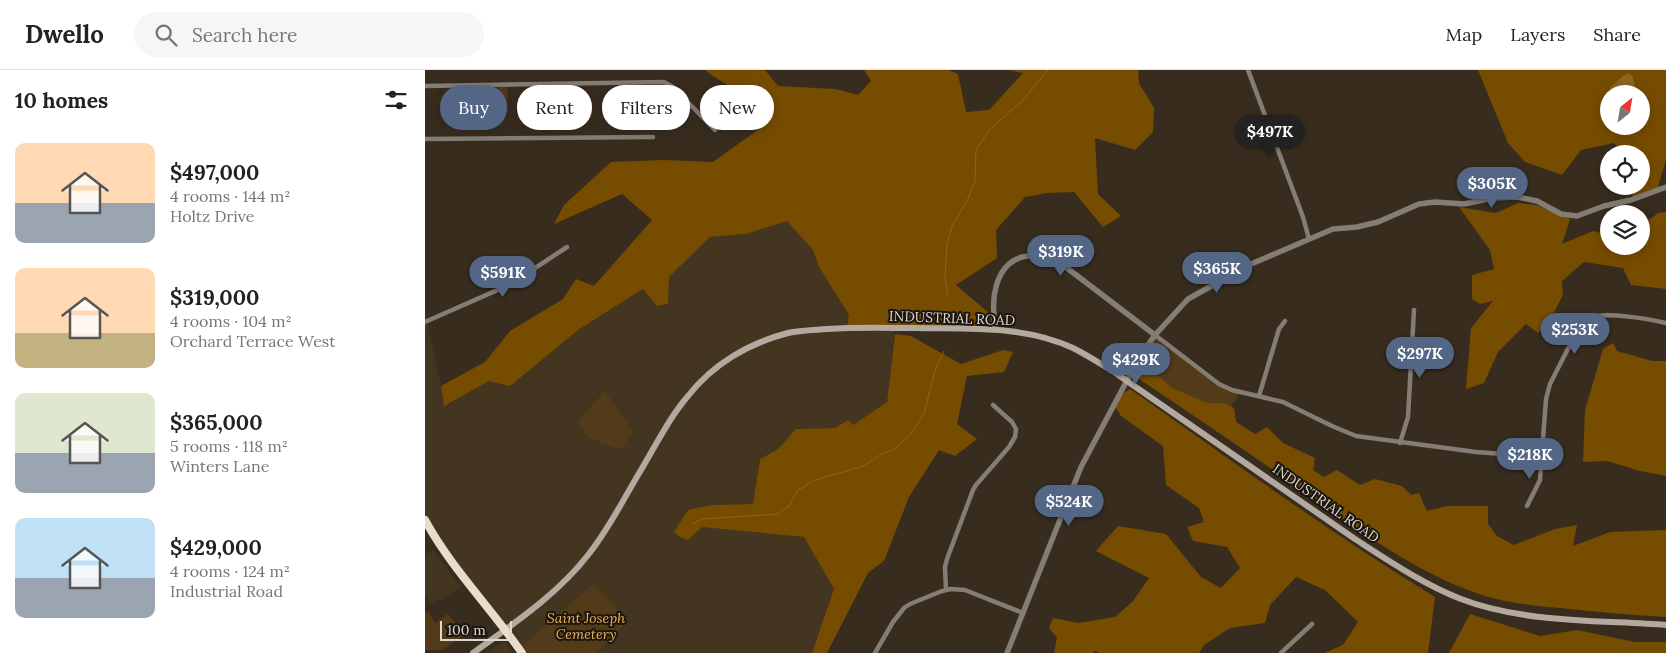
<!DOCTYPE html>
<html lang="en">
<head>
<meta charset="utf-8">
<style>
  :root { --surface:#fff; --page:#f6f6f6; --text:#222; --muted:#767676; --line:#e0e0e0; --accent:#546685 }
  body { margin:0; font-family:Lora,serif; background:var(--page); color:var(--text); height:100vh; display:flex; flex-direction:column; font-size:19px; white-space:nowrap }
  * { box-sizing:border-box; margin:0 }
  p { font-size:16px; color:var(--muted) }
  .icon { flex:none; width:28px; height:28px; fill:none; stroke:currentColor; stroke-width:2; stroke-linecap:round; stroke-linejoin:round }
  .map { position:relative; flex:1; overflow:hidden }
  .side { display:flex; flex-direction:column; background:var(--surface); width:425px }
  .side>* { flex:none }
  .top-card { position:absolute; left:15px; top:15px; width:475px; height:45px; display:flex; gap:10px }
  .needle { width:32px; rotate:30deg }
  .tools { position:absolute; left:1175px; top:15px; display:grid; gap:10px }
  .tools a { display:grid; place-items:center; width:50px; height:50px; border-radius:50%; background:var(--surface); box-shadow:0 2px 12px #0003; font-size:25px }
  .scale { position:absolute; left:15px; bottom:12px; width:72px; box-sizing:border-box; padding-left:5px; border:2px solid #ded7ce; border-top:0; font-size:14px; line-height:18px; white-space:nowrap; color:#ded7ce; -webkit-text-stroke:4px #1b160f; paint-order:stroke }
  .price { position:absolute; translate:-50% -42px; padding:0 11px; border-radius:18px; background:var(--accent); color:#fff; font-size:16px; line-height:32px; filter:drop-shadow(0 1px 2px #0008) }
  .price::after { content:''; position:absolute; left:50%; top:30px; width:15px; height:11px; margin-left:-8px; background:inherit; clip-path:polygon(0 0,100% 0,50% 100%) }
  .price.selected { background:#222; color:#fff }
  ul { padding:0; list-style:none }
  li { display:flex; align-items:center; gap:15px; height:125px; padding:0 15px }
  li span { display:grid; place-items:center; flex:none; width:140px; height:100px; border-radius:10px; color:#555 }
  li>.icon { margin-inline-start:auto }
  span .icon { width:60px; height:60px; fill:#fffc; stroke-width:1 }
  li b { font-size:21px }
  h2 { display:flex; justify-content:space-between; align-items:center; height:60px; padding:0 15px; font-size:21px }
  .pill { padding:0 18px; border-radius:22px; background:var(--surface); box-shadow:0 2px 12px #0003; font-size:18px; line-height:45px }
  .pill.selected { background:var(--accent); color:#fff }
  header { display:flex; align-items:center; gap:30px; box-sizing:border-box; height:70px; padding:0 25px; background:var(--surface); border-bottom:1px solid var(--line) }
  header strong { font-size:24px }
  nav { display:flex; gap:28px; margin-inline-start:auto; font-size:18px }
  .search { width:350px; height:45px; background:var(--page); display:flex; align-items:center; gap:12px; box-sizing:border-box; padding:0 18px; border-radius:28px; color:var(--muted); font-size:19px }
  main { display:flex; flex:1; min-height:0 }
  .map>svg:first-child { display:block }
  .built { fill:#443521 }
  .green { fill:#533b19 }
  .forest { fill:#764c00; fill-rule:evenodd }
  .water { fill:#8f6423 }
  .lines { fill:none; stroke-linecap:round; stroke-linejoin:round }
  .stream { stroke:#8f6423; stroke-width:1 }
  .minor { stroke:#837d75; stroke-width:4.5 }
  .tertiary { stroke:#837d75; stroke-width:5.5 }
  .secondary { stroke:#b3a99e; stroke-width:6 }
  .trunk { stroke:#e8dcca; stroke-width:8 }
  .labels { text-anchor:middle; stroke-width:4; stroke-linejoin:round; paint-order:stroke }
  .street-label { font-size:14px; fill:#ded7ce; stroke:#1b160f }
  .park-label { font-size:14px; font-style:italic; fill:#eeb159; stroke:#1b160f }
</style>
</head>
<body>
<header>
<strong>Dwello</strong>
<div class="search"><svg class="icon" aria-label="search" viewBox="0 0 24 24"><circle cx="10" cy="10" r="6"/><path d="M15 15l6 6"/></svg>Search here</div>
<nav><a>Map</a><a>Layers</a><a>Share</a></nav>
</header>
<main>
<section class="side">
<h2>10 homes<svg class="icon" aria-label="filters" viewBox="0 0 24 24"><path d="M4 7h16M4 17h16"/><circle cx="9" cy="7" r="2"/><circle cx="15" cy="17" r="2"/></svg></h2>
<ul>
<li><span style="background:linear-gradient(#ffd9b3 60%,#9aa5b1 0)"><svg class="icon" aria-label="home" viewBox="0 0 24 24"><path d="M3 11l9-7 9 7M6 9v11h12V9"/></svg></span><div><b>$497,000</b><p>4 rooms · 144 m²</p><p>Holtz Drive</p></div></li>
<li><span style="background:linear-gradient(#ffd9b3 65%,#c2b280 0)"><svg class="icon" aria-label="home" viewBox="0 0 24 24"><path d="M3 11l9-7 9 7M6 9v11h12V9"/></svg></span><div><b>$319,000</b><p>4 rooms · 104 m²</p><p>Orchard Terrace West</p></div></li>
<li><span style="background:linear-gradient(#dfe7d0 60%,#9aa5b1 0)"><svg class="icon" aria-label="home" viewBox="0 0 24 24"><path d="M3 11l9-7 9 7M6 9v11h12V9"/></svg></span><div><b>$365,000</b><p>5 rooms · 118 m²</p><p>Winters Lane</p></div></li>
<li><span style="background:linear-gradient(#bfe0f5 60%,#9aa5b1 0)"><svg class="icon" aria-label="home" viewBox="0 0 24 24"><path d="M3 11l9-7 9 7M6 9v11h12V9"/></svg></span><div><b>$429,000</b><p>4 rooms · 124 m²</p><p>Industrial Road</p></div></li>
</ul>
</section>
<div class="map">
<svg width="1241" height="583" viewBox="0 0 1241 583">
  <rect width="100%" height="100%" fill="#372c1e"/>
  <path class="built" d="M 363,151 L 388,180 L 394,197 L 424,245 L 470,258 L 462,332 L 428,355 L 423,350 L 410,358 L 371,359 L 353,379 L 335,389 L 328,434 L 287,435 L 277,457 L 379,467 L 410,519 L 387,583 L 172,583 L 203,550 L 94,579 L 0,450 L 0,252 L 2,251 L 20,335 L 153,260 L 219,219 L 244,207 L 285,167 L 321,164 Z
    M 8,480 L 36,517 L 17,530 L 11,531 L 8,535 L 0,526 L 0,486 Z
    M 77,573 L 81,573 L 88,583 L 59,583 Z"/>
  <path class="green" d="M 73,17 L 82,17 L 83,41 L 73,41 Z
    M 730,265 L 787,310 L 815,322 L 792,360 L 707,304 Z
    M 180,321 L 208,362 L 195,380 L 162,367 L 152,351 Z
    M 168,514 L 203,550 L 172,583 L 97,583 L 94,579 Z
    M 3,541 L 10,553 L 23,544 L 40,564 L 18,580 L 0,580 L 0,543 Z"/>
  <path class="forest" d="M 280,0 L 340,0 L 353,16 L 410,19 L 433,25 L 446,11 L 439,0 L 523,0 L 533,4 L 541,42 L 564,40 L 598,3 L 584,0 L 713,0 L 714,13 L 729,38 L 728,62 L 710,80 L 670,68 L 673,124 L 696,146 L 678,157 L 649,122 L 623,123 L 600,127 L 571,160 L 572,188 L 531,215 L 564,243 L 551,259 L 422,258 L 424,245 L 394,197 L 388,180 L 362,151 L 321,164 L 285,167 L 244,207 L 243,234 L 232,236 L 218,219 L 153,260 L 85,316 L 64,311 L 19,336 L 16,316 L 60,292 L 85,261 L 138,229 L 151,209 L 169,216 L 227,150 L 197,124 L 129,154 L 139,135 L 186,92 L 239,90 L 288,92 L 341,54 L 314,22 L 288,6 Z
    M 1053,0 L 1241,0 L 1241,89 L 1232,121 L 1206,130 L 1210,116 L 1216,116 L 1216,84 L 1200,84 L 1189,73 L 1156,80 L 1137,105 L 1100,92 L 1083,73 ZM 1184,24 L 1216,24 L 1216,56 L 1184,56 Z
    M 1093,133 L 1111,135 L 1145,149 L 1137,174 L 1168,161 L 1184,165 L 1184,176 L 1216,176 L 1216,156 L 1233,143 L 1241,142 L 1241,219 L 1206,215 L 1198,198 L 1159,192 L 1137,211 L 1138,225 L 1125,250 L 1113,263 L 1101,254 L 1073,282 L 1059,313 L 1041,319 L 1046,258 L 1068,231 L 1055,234 L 1047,229 L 1047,205 L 1069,199 L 1065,180 L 1034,137 L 1071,143 Z
    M 470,264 L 486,266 L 536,294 L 578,280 L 588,282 L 579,302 L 542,306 L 532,354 L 552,369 L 530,386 L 514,380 L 484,427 L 459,491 L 443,503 L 402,583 L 387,583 L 409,519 L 379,467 L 277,457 L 263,470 L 255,467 L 249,462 L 263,440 L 287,435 L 328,434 L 335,389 L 353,379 L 371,359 L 410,358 L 423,350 L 428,355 L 462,332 Z
    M 1188,273 L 1192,281 L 1227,291 L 1241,291 L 1241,406 L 1215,401 L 1182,391 L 1158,392 L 1160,340 L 1178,279 Z
    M 718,295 L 735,307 L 747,318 L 782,333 L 798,333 L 809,338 L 811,352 L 830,364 L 842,357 L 858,373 L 890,388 L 888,400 L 899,407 L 912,400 L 935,415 L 950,409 L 977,416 L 986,425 L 994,423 L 1002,441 L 1022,436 L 1063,436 L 1063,454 L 1072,466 L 1089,475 L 1130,459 L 1152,455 L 1148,476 L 1185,462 L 1241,460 L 1241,547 C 1206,545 1170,542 1135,538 C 1109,536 1082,533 1057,525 C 988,502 930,457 871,416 C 818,379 765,343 711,307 Z
    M 705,319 C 806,390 905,463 1010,527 L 1003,583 L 899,583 L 918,575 L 933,552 L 900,520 L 871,507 L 845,535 L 840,553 L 805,558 L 779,575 L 774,583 L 675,583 L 670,581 L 668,583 L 629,583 L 632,568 L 624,558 L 628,548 L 653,553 L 690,547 L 708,531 L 724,508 L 671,481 L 693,456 L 741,464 L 776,507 L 796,518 L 815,498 L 802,477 L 768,471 L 762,457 L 779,452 L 774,438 L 741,415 L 738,376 L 696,346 L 689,335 L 693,327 Z
    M 1045,544 L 1115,566 L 1152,560 L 1210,572 L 1241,572 L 1241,583 L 1024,583 Z"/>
  <path class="water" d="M 1204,3 L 1208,7 L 1210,16 L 1210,23 L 1189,24 L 1185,21 L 1185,18 L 1198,6 Z"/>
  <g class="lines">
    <path class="stream" d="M 523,226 L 520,207 L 522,175 L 527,156 L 542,131 L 550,111 L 551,80 L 564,60 L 599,29 L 623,0
      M 268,454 L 276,449 L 353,444 L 364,436 L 372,421 L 390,410 L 439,396 L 455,385 L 470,379 L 484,366 L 499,344 L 510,300 L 519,281"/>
    <path class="minor" d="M 823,0 L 878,147 L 884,169
      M 0,16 L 239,12 L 248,17 L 290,60
      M 0,69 L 228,67
      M 0,252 L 86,214 L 142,177
      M 730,265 L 794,314 L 807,320 L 858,332 L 907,356 L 931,366 L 1051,382 L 1117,387
      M 834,326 L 854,259 L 860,251
      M 975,373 L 983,347 L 989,240
      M 1102,436 L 1115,410 L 1121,329 L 1125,314 L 1153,259 C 1157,253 1160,249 1167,247 C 1182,242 1225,249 1241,253
      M 521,520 L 520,497 L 522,489 L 548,420 L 551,415 L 584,377 L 590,367 L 591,359 L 587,352 L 568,335
      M 450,583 L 468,552 L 479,538 L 485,534 L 517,521 L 526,519 L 540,520 L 598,543
      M 856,583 L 887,554"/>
    <path class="tertiary" d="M 570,260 C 569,246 567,231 571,217 C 580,183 611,178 638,195 L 730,265
      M 582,583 L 656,397 L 715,286 L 730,265 L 763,229 L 826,194 L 908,159 L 932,157 L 953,152 L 994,134 L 1010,132 L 1039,134 L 1067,128 L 1093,127 L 1112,131 L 1136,144 L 1152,146 L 1179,136 L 1206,130 L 1241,117"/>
    <path class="secondary" d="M 48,583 C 88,554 132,525 163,485 C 184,459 199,428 216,400 C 231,375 244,348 263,326 C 288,294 324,273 363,263 C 375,260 389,260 402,259 C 432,257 461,258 490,258 C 543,259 599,255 648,278 C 662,285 676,294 689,302 L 930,469 C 964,491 998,514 1036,529 C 1098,553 1175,550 1241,555"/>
    <path class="trunk" d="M 0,450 C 26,498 66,538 97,583"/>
  </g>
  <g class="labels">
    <g class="street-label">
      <text transform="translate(527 248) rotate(2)" y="5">INDUSTRIAL ROAD</text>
      <text transform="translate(901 433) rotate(35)" y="5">INDUSTRIAL ROAD</text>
    </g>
    <g class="park-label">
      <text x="161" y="553">Saint Joseph<tspan x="161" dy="16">Cemetery</tspan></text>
    </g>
  </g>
</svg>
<div class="tools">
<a><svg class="needle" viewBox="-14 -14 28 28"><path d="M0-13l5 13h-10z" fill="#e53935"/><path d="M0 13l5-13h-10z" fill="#767676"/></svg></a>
<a><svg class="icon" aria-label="locate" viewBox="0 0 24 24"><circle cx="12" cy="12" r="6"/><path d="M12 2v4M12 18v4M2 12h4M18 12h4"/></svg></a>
<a><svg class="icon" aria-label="layers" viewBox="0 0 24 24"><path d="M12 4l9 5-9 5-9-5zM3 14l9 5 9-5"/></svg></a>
</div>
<div class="scale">100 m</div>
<b class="price selected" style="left:845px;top:87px">$497K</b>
<b class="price" style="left:1067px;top:139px">$305K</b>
<b class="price" style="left:636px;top:207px">$319K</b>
<b class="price" style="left:792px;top:224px">$365K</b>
<b class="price" style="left:78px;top:228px">$591K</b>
<b class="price" style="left:1150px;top:285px">$253K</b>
<b class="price" style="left:995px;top:309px">$297K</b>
<b class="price" style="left:711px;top:315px">$429K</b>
<b class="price" style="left:1105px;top:410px">$218K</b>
<b class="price" style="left:644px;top:457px">$524K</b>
<div class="top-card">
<a class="pill selected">Buy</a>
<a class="pill">Rent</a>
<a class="pill">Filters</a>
<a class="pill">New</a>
</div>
</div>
</main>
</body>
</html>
